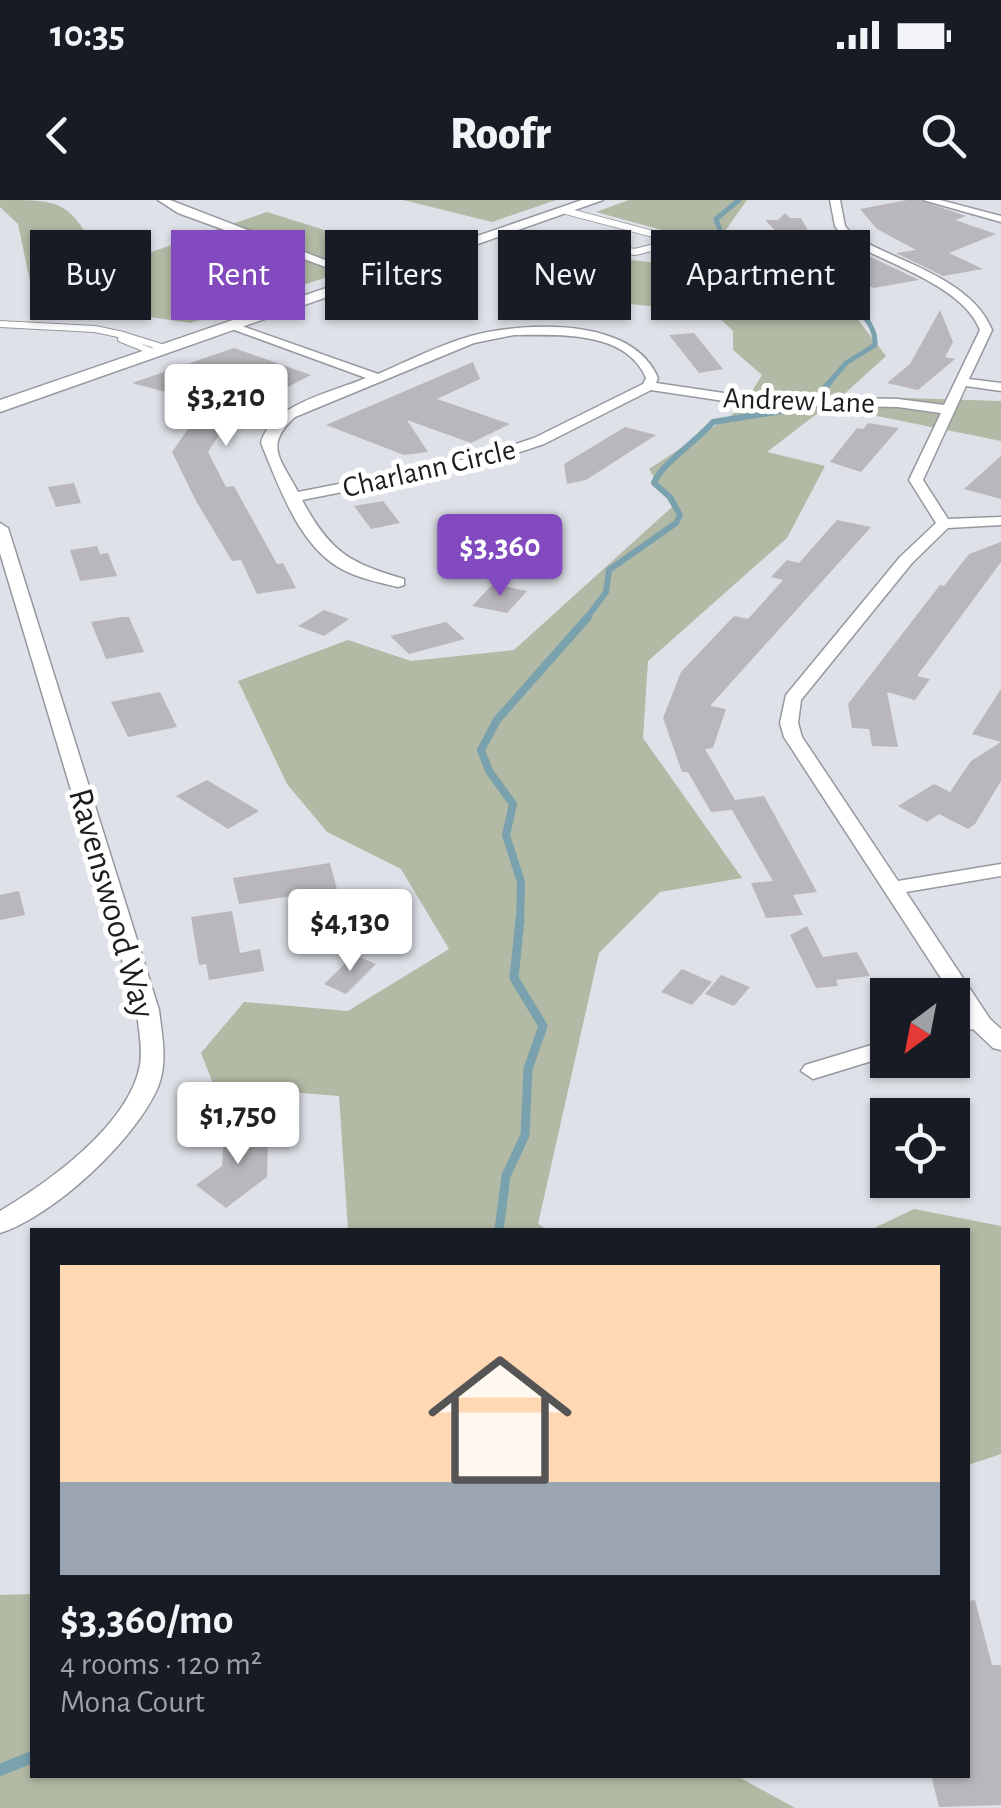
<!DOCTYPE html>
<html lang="en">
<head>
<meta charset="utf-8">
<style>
  :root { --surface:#171b24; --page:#20242c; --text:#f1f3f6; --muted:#9ea1a6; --accent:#8349bf }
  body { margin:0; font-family:"Alegreya Sans",sans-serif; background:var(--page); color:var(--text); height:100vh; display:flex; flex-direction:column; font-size:38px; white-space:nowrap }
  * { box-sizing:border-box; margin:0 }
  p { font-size:32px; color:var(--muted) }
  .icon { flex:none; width:55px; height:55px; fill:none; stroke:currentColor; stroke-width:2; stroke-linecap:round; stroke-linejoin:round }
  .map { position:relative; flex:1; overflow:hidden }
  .panel { position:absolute; left:30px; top:1028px; width:940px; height:550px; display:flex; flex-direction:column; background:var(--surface); border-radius:0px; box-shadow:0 2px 8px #0004 }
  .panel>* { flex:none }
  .guide { position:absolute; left:30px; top:30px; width:942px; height:90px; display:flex; gap:20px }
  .needle { width:65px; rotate:212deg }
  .controls { position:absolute; left:870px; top:778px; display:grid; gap:20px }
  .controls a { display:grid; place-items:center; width:100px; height:100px; border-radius:0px; background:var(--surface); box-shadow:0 2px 8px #0004; font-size:50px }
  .price { position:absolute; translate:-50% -85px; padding:0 22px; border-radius:10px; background:#fff; color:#222; font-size:32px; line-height:65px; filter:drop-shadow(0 2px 5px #0008) }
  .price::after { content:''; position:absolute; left:50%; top:60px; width:30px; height:22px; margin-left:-15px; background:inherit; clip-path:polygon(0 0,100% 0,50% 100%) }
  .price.on { background:var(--accent); color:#fff }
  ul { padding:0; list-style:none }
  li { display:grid; align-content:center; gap:20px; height:530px; padding:0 30px }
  li span { display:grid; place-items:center; height:310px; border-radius:0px; color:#555 }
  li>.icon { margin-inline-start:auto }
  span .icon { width:180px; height:180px; fill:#fffc; stroke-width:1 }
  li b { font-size:42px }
  .chip { padding:0 35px; border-radius:0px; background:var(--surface); box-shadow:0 2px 8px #0004; font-size:35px; line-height:90px }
  .chip.on { background:var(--accent); color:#fff }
  .status { display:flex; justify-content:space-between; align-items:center; height:70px; padding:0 50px; background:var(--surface); direction:ltr }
  .status svg { height:28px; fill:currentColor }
  header { display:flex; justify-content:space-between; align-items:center; height:130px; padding:0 30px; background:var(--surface); font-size:45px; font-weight:800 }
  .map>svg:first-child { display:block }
  .green { fill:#b2b9a4 }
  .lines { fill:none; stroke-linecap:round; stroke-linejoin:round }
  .stream-far4 { stroke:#7aa1ae; stroke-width:5 }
  .stream-far3 { stroke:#7aa1ae; stroke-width:6 }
  .stream-far2 { stroke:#7aa1ae; stroke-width:8 }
  .stream-far1 { stroke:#7aa1ae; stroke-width:9 }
  .stream { stroke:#7aa1ae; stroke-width:12 }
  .building { fill:#b9b6bc }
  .service-casing { stroke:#95999f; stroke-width:8 }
  .minor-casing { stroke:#95999f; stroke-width:3 }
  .secondary-casing { stroke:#95999f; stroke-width:3 }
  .service { stroke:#fff; stroke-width:6 }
  .minor { fill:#fff; fill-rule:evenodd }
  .secondary { fill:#fff; fill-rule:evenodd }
  .labels { text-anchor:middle; stroke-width:10; stroke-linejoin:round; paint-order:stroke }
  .far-street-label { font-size:30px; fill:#1c1d1f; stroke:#fff }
  .street-label { font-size:35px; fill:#1c1d1f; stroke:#fff }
</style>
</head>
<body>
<div class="status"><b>10:35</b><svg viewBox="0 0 49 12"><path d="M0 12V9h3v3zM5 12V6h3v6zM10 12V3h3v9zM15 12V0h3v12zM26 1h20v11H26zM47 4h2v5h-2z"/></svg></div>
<header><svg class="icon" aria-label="back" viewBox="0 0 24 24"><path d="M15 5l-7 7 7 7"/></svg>Roofr<svg class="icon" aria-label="search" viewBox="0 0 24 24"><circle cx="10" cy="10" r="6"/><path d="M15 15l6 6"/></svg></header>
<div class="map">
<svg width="1001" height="1608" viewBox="0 0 1001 1608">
  <rect width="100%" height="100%" fill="#dee2e8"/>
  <path class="green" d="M 0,0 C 59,0 69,0 95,50 L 134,58 L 267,12 L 398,53 L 191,123 L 34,100 L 18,24 L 0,7 Z
    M 403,0 L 556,0 L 492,22 Z
    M 629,0 L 747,0 L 723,34 L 821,72 L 886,156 L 842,196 L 1001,201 L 1001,241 L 827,206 L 767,252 L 825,266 L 787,338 L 648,461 L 643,538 L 742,678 L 660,692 L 599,753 L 538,1024 L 548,1030 L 348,1030 L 339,896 L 214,886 L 201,853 L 244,802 L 348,811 L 449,749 L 401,669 L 327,632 L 287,584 L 238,481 L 348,440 L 411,461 L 514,450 L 672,307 L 649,269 L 742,208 L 762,175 L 733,150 L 733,131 L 713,112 L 618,103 L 602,90 L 605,63 L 624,59 L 739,73 L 680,35 L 596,12 Z
    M 914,1009 L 1001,1026 L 1001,1254 L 968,1265 L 968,1030 L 870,1030 Z
    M 32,1394 L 32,1575 L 735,1575 L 795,1608 L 0,1608 L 0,1395 Z"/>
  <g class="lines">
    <path class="stream-far4" d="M 739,0 L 716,19 L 725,43 C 764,60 879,95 875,145 L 846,163 L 828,184"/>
    <path class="stream-far3" d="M 820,193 L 830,182
      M 586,419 L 606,392 L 609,370 L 676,323 L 680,315 L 670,297 L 654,283 C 660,265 697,241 713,222 L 819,205"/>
    <path class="stream-far2" d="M 520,722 L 521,682 L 506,635 L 513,604 L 489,571 L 481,550 L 497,520 L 588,417"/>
    <path class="stream-far1" d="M 499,1030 L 506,976 L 525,935 L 528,869 L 543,826 L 514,778 L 520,719"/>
    <path class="stream" d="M 0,1570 L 32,1557"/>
  </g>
  <path class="building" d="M 907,0 L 919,0 L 966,16 L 955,20 L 996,34 L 949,53 L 983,69 L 943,76 L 896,53 L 916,50 L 877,29 L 860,9 Z
    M 785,13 L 790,18 L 801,18 L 813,40 L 829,56 L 842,60 L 869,56 L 919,80 L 874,88 L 853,79 L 861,87 L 859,91 L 834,79 L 837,84 L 832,88 L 812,68 L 796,60 L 803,59 L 765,20 L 778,20 Z
    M 940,110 L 953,142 L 945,157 L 955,159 L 918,190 L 887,183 L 910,164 Z
    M 694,133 L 698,138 L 723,169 L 699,173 L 669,135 Z
    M 234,148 L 311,175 L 251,206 L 240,203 L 208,252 L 226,287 L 234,286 L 277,364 L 283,363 L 296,388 L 257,394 L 241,360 L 232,361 L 196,301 L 172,252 L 206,203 L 132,183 Z
    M 473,162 L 480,179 L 437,199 L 510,224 L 471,243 L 407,220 L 428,252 L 404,255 L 326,225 Z
    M 868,223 L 899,228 L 861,272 L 830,262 L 857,228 L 863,229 Z
    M 625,227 L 656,235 L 586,280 L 567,284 L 564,264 Z
    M 1001,256 L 1001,299 L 964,289 Z
    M 74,283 L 81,303 L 56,307 L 48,287 Z
    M 383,301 L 400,323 L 371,329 L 354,306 Z
    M 837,320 L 871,327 L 710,506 L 726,509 L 713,548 L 705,549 L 735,600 L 764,596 L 817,692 L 793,695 L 803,715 L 766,718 L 751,683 L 773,681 L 732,610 L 711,612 L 688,572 L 682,572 L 663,518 L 681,472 L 734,416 L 748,419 L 783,380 L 771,377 L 787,360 L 799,363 Z
    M 491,337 L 511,359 L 473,367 L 453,344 Z
    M 1001,342 L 1001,362 L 917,476 L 930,479 L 915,500 L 887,492 L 898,547 L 872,546 L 869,529 L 852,528 L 848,504 L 940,385 L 944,386 L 969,354 Z
    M 97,346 L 100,354 L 108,353 L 117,376 L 80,381 L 70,350 Z
    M 493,384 L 527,391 L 507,413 L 472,406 Z
    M 324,410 L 349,419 L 324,436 L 298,426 Z
    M 122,417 L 129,417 L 144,452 L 106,459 L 91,422 Z
    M 446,422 L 465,439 L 409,454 L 390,436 Z
    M 1001,489 L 1001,542 L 972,534 Z
    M 160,492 L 177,527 L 128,537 L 111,502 Z
    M 1001,542 L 1001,581 L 975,624 L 968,629 L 939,614 L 927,622 L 898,606 L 934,584 L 950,592 L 971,561 Z
    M 207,580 L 259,611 L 228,629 L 176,596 Z
    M 330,663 L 337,689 L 239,704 L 233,678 Z
    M 19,691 L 25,715 L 0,720 L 0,695 Z
    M 232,711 L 240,753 L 260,749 L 264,771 L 209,780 L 206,764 L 199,765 L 191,717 Z
    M 807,726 L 823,757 L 857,752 L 870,776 L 836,780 L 838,786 L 816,788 L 790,735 Z
    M 354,755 L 376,764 L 346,794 L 324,784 Z
    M 682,769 L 712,782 L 692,805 L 661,792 Z
    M 721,775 L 750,787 L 734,806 L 705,794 Z
    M 268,931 L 267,977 L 226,1008 L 196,985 L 222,966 L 224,934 Z
    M 975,1400 L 992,1465 L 1001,1465 L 1001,1605 L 939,1607 L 931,1575 L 968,1575 L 968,1401 Z"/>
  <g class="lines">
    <g class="service-casing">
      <path id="service" d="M 566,11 L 657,35 L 662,40 L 659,46 L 635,52 L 616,49
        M 0,124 L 95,129 L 123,135
        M 156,153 L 121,139 L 123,135 L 168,149"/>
    </g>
    <g class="minor-casing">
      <path id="minor" d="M 158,0 L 170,0 L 374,79 L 364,81 L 178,13 Z
        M 830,0 L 840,0 L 845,26 L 852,35 C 897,62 971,78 992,130 L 969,179 L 1001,183 L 1001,191 L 966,186 L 923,280 L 948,319 L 1001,317 L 1001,325 L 948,328 L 912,363 L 801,500 L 798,523 L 802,537 L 898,681 L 1001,664 L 1001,676 L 906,692 L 990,819 L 1001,829 L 1001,850 L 993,848 L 973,829 L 952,835 L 952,819 L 965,815 L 784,537 L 780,523 L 786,495 L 900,357 L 936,323 L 909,280 L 941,213 L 898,207 L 744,204 L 651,190 L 544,244 L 484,264 L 302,300 C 330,352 349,363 404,379 L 404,385 L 398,387 C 378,382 356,378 338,367 C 298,343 278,284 261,243 C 271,204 333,192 366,178 L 229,128 L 239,125 L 378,174 C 408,161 439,145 471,136 C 524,122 632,116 658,178 L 656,183 L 744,196 L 898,199 L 944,205 L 980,130 C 963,85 884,63 844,39 L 835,26 ZM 514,135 C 557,135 626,130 646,178 L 643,184 L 534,238 L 476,257 L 298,292 C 281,259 263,246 295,217 L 474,143 Z
        M 923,0 L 940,0 L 1001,16 L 1001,22 Z
        M 0,323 L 8,328 L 159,810 C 162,836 168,862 158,887 C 136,939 54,1016 0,1033 L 0,1011 C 49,982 129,925 140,865 C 143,847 138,828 137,810 L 0,353 Z
        M 888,840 L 888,856 L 813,879 L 801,871 L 805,865 Z"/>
    </g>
    <g class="secondary-casing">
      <path id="secondary" d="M 582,0 L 603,0 L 0,212 L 0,200 Z"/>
    </g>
    <use href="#service" class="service"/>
    <use href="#minor" class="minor"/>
    <use href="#secondary" class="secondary"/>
  </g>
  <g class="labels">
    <g class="far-street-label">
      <text transform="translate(799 200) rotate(2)" y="10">Andrew Lane</text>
      <text transform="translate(429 268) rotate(-13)" y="10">Charlann Circle</text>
    </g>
    <g class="street-label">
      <text transform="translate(113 703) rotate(74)" y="12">Ravenswood Way</text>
    </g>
  </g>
</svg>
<div class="controls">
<a><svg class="needle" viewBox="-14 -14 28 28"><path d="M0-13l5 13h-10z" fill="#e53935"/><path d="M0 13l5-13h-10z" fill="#9ea1a6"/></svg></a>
<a><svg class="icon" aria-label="locate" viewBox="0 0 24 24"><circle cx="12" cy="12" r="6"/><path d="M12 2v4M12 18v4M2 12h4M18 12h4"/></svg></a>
</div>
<b class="price" style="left:226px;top:249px">$3,210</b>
<b class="price on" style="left:500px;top:399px">$3,360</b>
<b class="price" style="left:350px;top:774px">$4,130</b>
<b class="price" style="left:238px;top:967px">$1,750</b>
<div class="guide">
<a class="chip">Buy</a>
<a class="chip on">Rent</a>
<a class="chip">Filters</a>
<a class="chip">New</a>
<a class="chip">Apartment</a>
</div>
<section class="panel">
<ul>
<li><span style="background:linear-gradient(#ffd9b3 70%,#9aa5b1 0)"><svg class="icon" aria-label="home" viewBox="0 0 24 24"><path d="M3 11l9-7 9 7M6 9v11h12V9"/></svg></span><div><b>$3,360/mo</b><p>4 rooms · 120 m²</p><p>Mona Court</p></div></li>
</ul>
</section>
</div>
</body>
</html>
